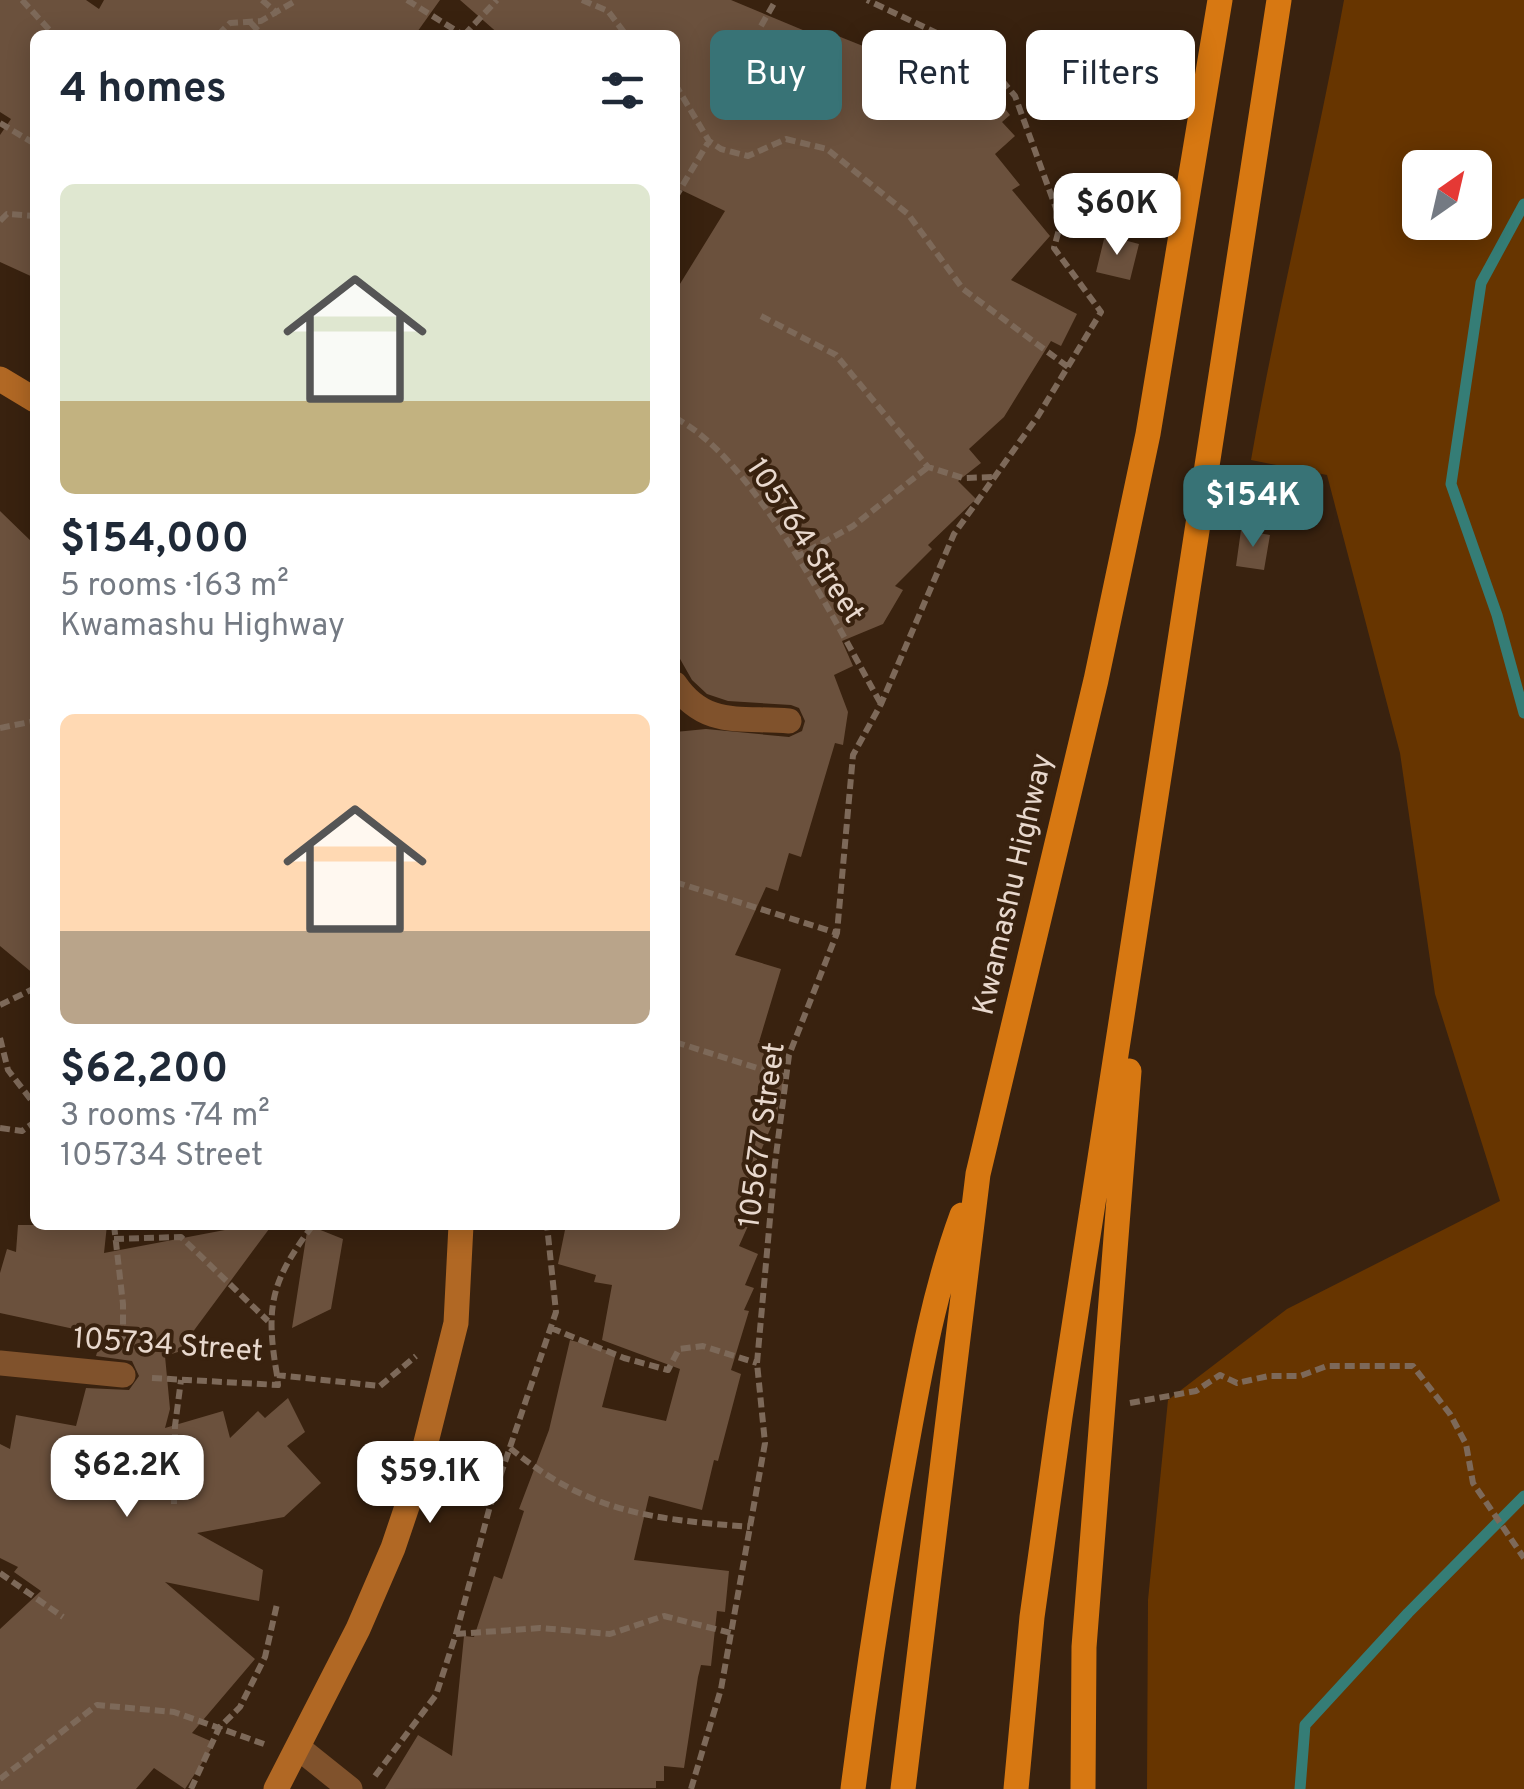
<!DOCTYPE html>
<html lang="en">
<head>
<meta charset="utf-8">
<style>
  :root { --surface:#fff; --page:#f2f2f3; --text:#1f2937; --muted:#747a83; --accent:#387376 }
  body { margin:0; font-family:Overpass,sans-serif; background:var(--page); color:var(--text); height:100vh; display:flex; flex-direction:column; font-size:38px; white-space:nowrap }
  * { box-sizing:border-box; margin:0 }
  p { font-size:32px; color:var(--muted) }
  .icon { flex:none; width:55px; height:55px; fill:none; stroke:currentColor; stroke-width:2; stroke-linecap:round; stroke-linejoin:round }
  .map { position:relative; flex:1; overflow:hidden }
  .panel { position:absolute; left:30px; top:30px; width:650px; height:1200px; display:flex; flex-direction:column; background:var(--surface); border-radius:15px; box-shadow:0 5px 25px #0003 }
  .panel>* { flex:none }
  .top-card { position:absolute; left:710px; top:30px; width:662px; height:90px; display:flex; gap:20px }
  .needle { width:65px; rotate:34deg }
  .fabs { position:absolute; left:1402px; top:150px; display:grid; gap:20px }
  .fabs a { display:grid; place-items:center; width:90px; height:90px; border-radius:15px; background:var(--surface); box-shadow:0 5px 25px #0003; font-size:50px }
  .price { position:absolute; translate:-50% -85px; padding:0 22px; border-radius:20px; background:#fff; color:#222; font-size:32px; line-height:65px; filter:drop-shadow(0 2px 5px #0008) }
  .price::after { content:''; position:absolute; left:50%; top:60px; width:30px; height:22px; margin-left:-15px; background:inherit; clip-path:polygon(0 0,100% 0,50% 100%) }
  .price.current { background:var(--accent); color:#fff }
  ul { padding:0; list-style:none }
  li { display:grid; align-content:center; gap:20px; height:530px; padding:0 30px }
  li span { display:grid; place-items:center; height:310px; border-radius:15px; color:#555 }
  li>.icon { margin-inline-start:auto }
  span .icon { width:180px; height:180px; fill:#fffc; stroke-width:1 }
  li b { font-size:42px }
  h2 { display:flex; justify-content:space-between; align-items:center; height:120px; padding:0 30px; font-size:42px }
  .tag { padding:0 35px; border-radius:15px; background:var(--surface); box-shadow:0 5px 25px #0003; font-size:35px; line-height:90px }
  .tag.current { background:var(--accent); color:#fff }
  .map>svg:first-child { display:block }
  .green { fill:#673500; fill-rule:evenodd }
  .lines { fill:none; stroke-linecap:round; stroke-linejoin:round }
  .stream { stroke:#357d76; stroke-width:11 }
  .building { fill:#6b513d }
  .path { stroke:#7d6959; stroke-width:6; stroke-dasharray:10 5; stroke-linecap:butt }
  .street { stroke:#80522c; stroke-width:25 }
  .secondary { stroke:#b16824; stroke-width:25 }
  .primary { stroke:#d77812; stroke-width:25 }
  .labels { text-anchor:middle; stroke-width:8; stroke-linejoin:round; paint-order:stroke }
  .street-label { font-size:30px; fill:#e8d8cd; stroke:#39220f }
</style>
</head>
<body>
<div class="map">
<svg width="1524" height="1789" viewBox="0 0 1524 1789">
  <rect width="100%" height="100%" fill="#39220f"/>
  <path class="green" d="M 1344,0 L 1524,0 L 1524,1789 L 1147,1789 L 1148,1600 L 1168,1400 L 1287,1309 L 1500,1201 L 1435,994 L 1400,753 L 1327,475 L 1251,460 C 1278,305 1316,154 1344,0 ZM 1420,168 L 1475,168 L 1475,222 L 1420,222 Z"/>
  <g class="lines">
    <path class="stream" d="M 1524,204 L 1481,283 L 1451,484 L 1497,615 L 1524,713
      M 1300,1789 L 1305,1725 L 1408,1613 L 1524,1496"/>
  </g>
  <path class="building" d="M 0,0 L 86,0 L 99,9 L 104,0 L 440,0 L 415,35 L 35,35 L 35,278 L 0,262 L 0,135 L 11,119 L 0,112 Z
    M 460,0 L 731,0 L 834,43 L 838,36 L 868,48 L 885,35 L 903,49 L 918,34 L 970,73 L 976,72 L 1010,115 L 1002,122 L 1015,136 L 995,154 L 1020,185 L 1012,190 L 1050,236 L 1011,280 L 1077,314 L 1061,346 L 1051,341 L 1004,417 L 969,449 L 981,463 L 958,481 L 976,499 L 928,545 L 932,549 L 895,586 L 903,590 L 883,624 L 842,641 L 853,666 L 834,675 L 848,712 L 843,745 L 835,743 L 801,857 L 789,853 L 778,891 L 766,887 L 735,955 L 781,969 L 759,1042 L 779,1048 L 771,1074 L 784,1080 L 777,1113 L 739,1202 L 756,1208 L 739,1246 L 758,1254 L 745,1285 L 754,1288 L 744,1310 L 749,1311 L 731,1370 L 741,1374 L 718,1461 L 714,1460 L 702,1510 L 649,1496 L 634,1560 L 729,1571 L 725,1612 L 717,1611 L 711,1666 L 701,1665 L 698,1677 L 684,1768 L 664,1766 L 664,1781 L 656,1781 L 656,1788 L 385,1789 L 418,1735 L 452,1756 L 464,1636 L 474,1637 L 494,1576 L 502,1579 L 524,1511 L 519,1509 L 549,1430 L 570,1340 L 616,1353 L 602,1407 L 666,1421 L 680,1369 L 602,1340 L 612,1285 L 594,1282 L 596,1275 L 558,1264 L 566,1225 L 675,1225 L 675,732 L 706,729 L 789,737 L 802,731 L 805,721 L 799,708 L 791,705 L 728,701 L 707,694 L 692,680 L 675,650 L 675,292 L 725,211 L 675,187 L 675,35 L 500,35 Z
    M 1105,235 L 1139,244 L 1130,280 L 1096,272 Z
    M 0,511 L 35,545 L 35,975 L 0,946 Z
    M 1241,530 L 1270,535 L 1264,570 L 1236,566 Z
    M 18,1225 L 107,1225 L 104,1253 L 251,1225 L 272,1225 L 178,1352 L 165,1356 L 170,1409 L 165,1428 L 223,1411 L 230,1438 L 258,1411 L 265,1418 L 288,1398 L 305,1432 L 287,1446 L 321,1483 L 284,1517 L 197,1533 L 263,1570 L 259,1601 L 165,1582 L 255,1659 L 192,1733 L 215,1743 L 185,1789 L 154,1768 L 136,1789 L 0,1789 L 0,1629 L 41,1591 L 14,1572 L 18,1567 L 0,1558 L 0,1444 L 10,1449 L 16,1415 L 76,1426 L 86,1388 L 129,1390 L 139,1376 L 132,1361 L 96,1356 L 102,1335 L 0,1313 L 0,1273 L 7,1249 L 16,1252 Z
    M 308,1225 L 343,1239 L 331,1309 L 292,1328 Z"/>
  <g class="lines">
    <path class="path" d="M 22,0 L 54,35
      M 262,0 L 278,14
      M 407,0 L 463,35
      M 582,0 L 608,11 L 626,35
      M 251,23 L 262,35
      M 761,26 L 776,0
      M 218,35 L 230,23 L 261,21 L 297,0
      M 464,35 L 497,0
      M 675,84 L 709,141 L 721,149 L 748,156 L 786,139 L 827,149 L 908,214 L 963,289 L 1068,367
      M 0,123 L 35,144
      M 675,198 L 709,141
      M 0,221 L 7,214 L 35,216
      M 761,316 L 836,355 L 928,467 L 963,478 L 995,477
      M 675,418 C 754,457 837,626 881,704
      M 795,558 L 853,526 L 928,467
      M 0,728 L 35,721
      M 675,882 L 837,933
      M 0,1005 L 35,988
      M 0,1038 L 8,1070 L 35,1105
      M 675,1042 L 786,1077
      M 0,1128 L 22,1131 L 35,1122
      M 114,1225 L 123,1304 L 123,1347
      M 114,1239 L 181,1237 L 268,1321
      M 551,1328 L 624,1358 L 668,1370 L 679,1349 L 703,1346 L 757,1363
      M 277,1375 C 265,1306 271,1281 313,1225
      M 152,1378 L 278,1385 L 277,1375 L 380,1386 L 416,1356
      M 1130,1403 L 1196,1391 L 1220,1375 L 1237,1383 L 1269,1376 L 1300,1376 L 1327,1366 L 1413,1366 L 1450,1414 L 1466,1444 L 1473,1483 L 1524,1558
      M 510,1448 C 589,1513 651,1519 750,1527
      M 174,1504 L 175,1426 L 181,1380
      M 0,1573 L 63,1617
      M 456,1634 L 540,1628 L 610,1634 L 664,1616 L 731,1633
      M 375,1776 L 436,1695 L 456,1634 L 490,1506 L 556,1312 L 547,1225
      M 0,1779 L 97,1705 L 174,1712 L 264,1744
      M 191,1789 L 219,1728 L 240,1707 L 265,1657 L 277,1604
      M 691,1789 L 721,1689 L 765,1443 L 757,1363 L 775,1163 L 789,1055 L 837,933 L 853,755 L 881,704 L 954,534 L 1038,416 L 1101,312 L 1054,248 L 1061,222 L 1015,96 L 994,71 L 958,43 L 867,0"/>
    <path class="street" d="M 675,684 C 705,728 740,717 789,721
      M 0,1363 L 123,1375
      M 300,1749 L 350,1789"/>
    <path class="secondary" d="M 0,379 L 35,400
      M 276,1789 L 358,1629 L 393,1548 L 418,1474 L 456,1323 L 461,1225"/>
    <path class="primary" d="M 853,1789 C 867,1678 884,1568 904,1459 C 919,1377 933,1294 962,1215
      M 903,1789 L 978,1174 L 1096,680 L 1148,434 L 1220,0
      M 1016,1789 L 1032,1617 L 1060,1417 L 1279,0
      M 1083,1789 L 1084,1647 L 1129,1071"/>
  </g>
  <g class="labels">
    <g class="street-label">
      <text transform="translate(806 540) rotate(57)" y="10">105764 Street</text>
      <text transform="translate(1012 884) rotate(-77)" y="10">Kwamashu Highway</text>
      <text transform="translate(761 1135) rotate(-82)" y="10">105677 Street</text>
      <text transform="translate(168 1344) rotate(4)" y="10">105734 Street</text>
    </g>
  </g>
</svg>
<div class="fabs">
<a><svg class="needle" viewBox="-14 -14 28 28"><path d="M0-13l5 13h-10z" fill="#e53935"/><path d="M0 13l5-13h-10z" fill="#747a83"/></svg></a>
</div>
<b class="price" style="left:1117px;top:258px">$60K</b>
<b class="price current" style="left:1253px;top:550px">$154K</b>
<b class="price" style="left:127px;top:1520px">$62.2K</b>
<b class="price" style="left:430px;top:1526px">$59.1K</b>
<div class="top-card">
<a class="tag current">Buy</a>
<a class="tag">Rent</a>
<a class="tag">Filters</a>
</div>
<section class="panel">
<h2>4 homes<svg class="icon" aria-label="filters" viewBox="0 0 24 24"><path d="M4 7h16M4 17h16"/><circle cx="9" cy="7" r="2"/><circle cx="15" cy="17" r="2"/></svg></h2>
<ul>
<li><span style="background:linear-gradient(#dfe7d0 70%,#c2b280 0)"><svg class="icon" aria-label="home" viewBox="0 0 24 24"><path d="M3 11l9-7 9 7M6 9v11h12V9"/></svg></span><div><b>$154,000</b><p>5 rooms · 163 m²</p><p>Kwamashu Highway</p></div></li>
<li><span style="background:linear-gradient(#ffd9b3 70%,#b9a48a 0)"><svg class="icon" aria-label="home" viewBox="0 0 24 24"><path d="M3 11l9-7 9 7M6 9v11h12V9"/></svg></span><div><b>$62,200</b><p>3 rooms · 74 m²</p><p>105734 Street</p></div></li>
</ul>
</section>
</div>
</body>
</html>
